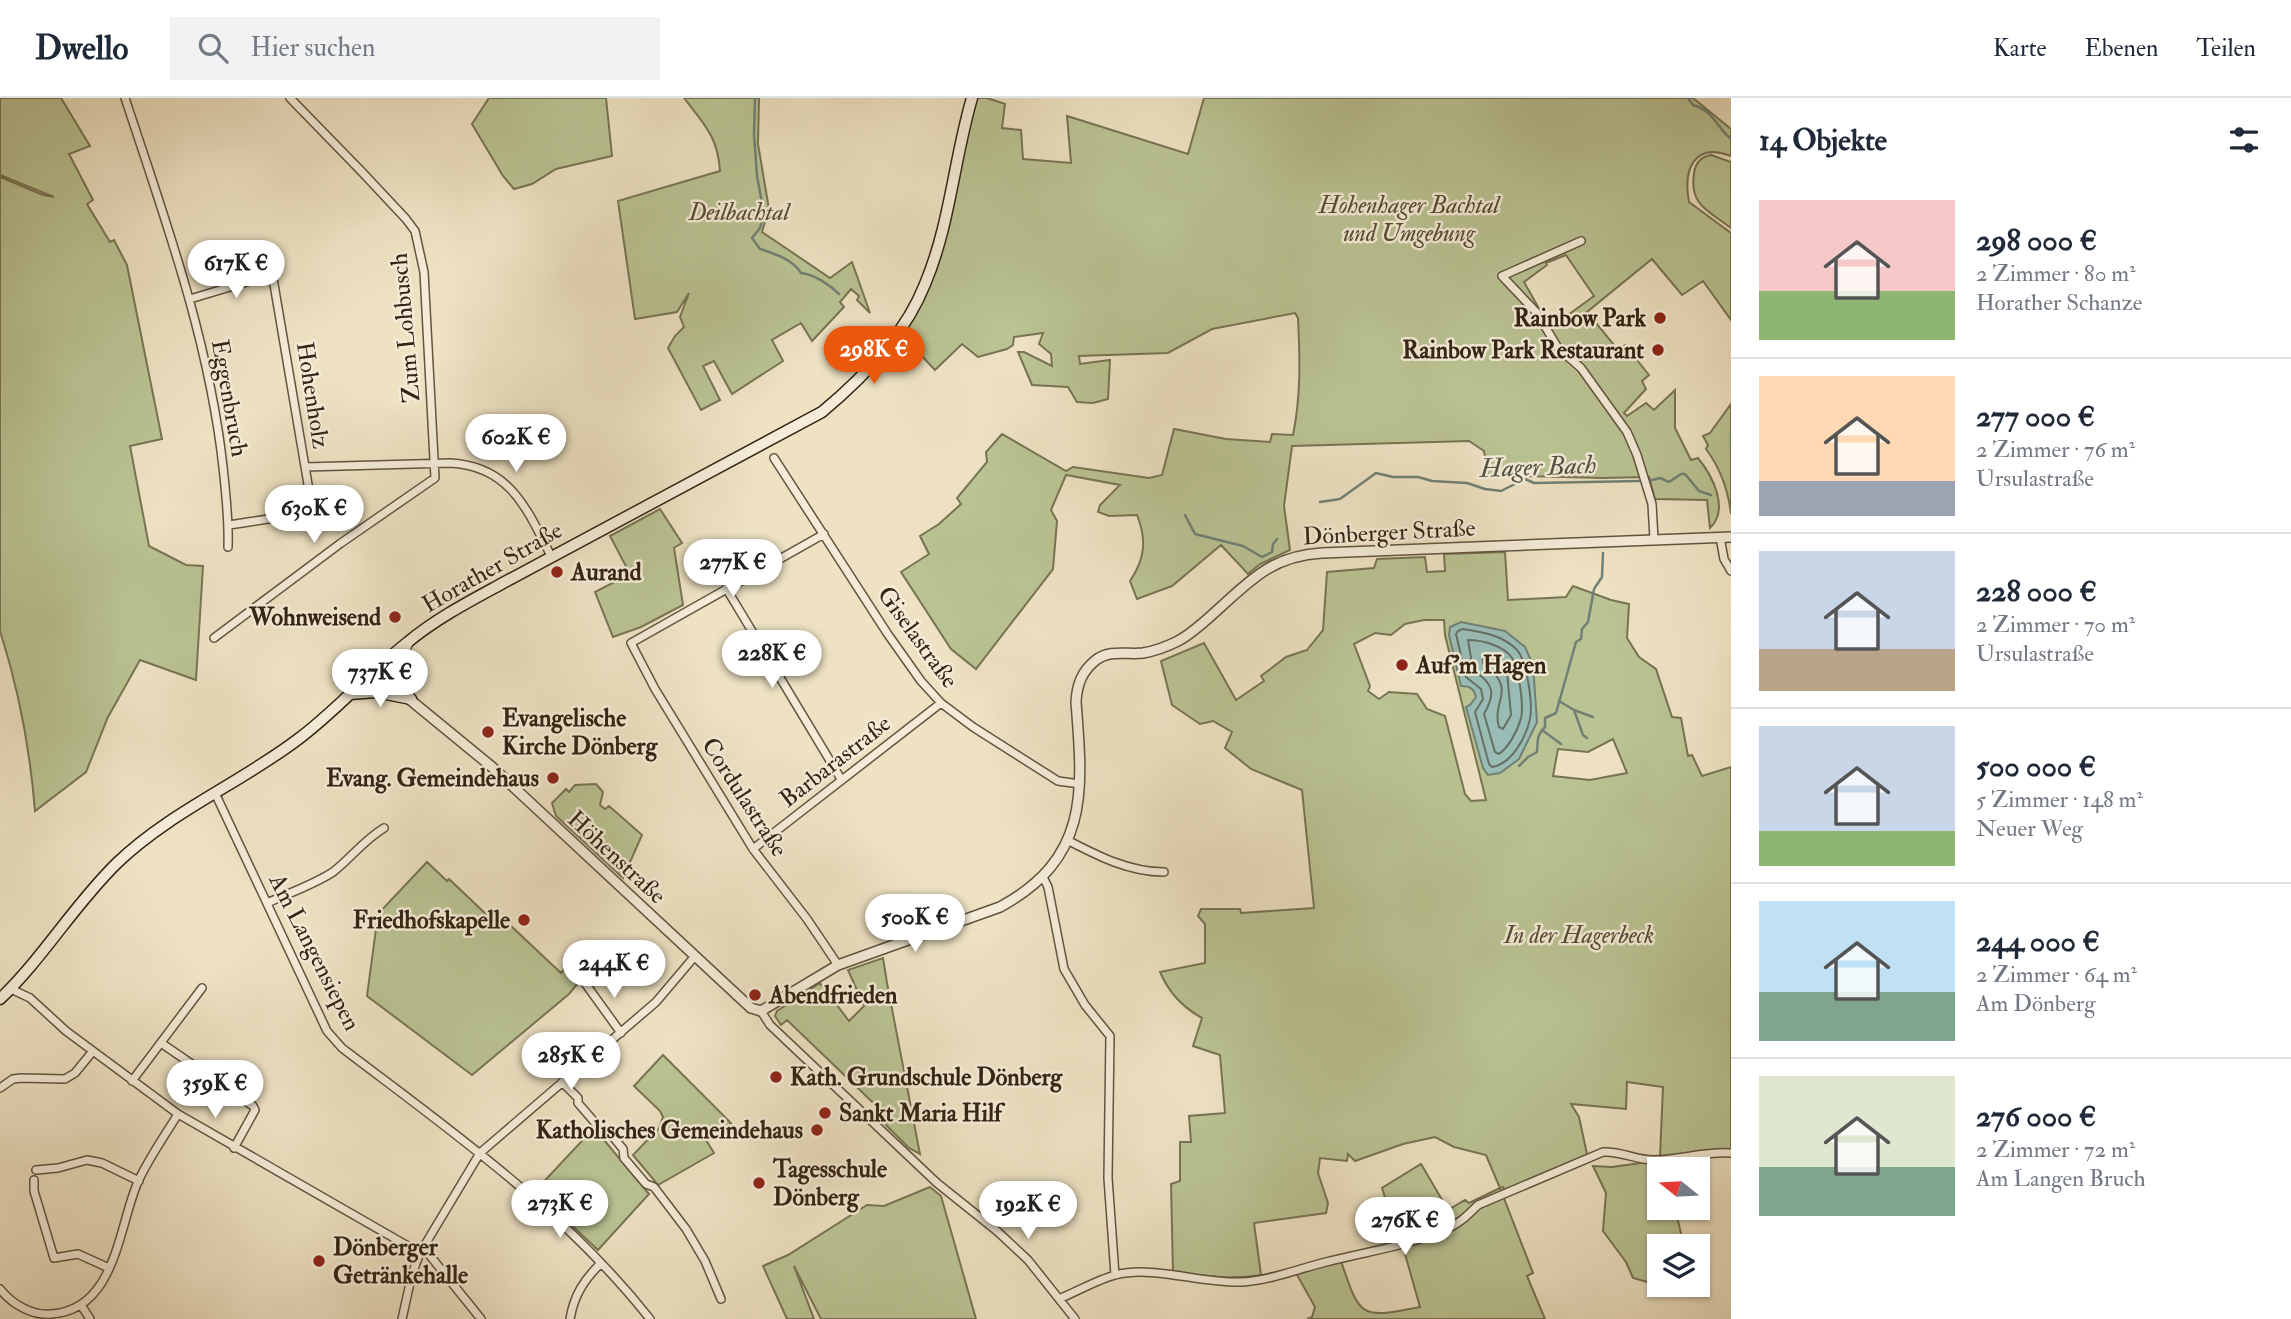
<!DOCTYPE html>
<html lang="de">
<head>
<meta charset="utf-8">
<style>
  :root { --surface:#fff; --page:#f2f2f3; --text:#1f2937; --muted:#747a83; --line:#e0e1e3; --accent:#ea580c }
  body { margin:0; font-family:"IM FELL Double Pica",serif; background:var(--page); color:var(--text); height:100vh; display:flex; flex-direction:column; font-size:26px; white-space:nowrap }
  * { box-sizing:border-box; margin:0 }
  p { font-size:23px; color:var(--muted) }
  .icon { flex:none; width:38px; height:38px; fill:none; stroke:currentColor; stroke-width:2; stroke-linecap:round; stroke-linejoin:round }
  .map { position:relative; flex:1; overflow:hidden }
  .drawer { display:flex; flex-direction:column; background:var(--surface); width:560px }
  .drawer>* { flex:none }
  .needle { width:46px; rotate:288deg }
  .tools { position:absolute; left:1647px; top:1059px; display:grid; gap:14px }
  .tools a { display:grid; place-items:center; width:63px; height:63px; border-radius:0px; background:var(--surface); box-shadow:0 2px 5px #0004; font-size:35px }
  .price { position:absolute; translate:-50% -60px; padding:0 16px; border-radius:24px; background:#fff; color:#222; font-size:23px; line-height:46px; filter:drop-shadow(0 2px 4px #0008) }
  .price::after { content:''; position:absolute; left:50%; top:42px; width:21px; height:16px; margin-left:-10px; background:inherit; clip-path:polygon(0 0,100% 0,50% 100%) }
  .price.current { background:var(--accent); color:#fff }
  ul { padding:0; list-style:none }
  li { display:flex; align-items:center; gap:21px; height:175px; padding:0 28px }
  li+li { border-top:2px solid var(--line) }
  li span { display:grid; place-items:center; flex:none; width:196px; height:140px; border-radius:0px; color:#555 }
  li>.icon { margin-inline-start:auto }
  span .icon { width:84px; height:84px; fill:#fffc; stroke-width:1 }
  li b { font-size:30px }
  h2 { display:flex; justify-content:space-between; align-items:center; height:84px; padding:0 28px; font-size:30px }
  header { display:flex; align-items:center; gap:42px; box-sizing:border-box; height:98px; padding:0 35px; background:var(--surface); border-bottom:2px solid var(--line) }
  header strong { font-size:33px }
  nav { display:flex; gap:38px; margin-inline-start:auto; font-size:24px }
  .search { width:490px; height:63px; background:var(--page); display:flex; align-items:center; gap:18px; box-sizing:border-box; padding:0 24px; border-radius:0px; color:var(--muted); font-size:26px }
  main { display:flex; flex:1; min-height:0 }
  .map>svg:first-child { display:block }
  .green { fill:#bac393; stroke:#777453; stroke-width:2; fill-rule:evenodd }
  .water { fill:#99bdb6; stroke:#718075; stroke-width:2 }
  .lines { fill:none; stroke-linecap:round; stroke-linejoin:round }
  .shore { stroke:#667064; stroke-width:2 }
  .stream { stroke:#718075; stroke-width:2.5 }
  .minor-casing { stroke:#62543f; stroke-width:10 }
  .tertiary-casing { stroke:#62543f; stroke-width:12 }
  .secondary-casing { stroke:#342413; stroke-width:13 }
  .minor { stroke:#f4ecd8; stroke-width:7 }
  .tertiary { stroke:#f4ecd8; stroke-width:9 }
  .secondary { stroke:#f4ecd8; stroke-width:10 }
  .poi-dot { fill:#8f2418; stroke:#f4ecd8; stroke-width:2.5 }
  .labels { text-anchor:middle; stroke-width:5; stroke-linejoin:round; paint-order:stroke }
  .park-label { font-size:24px; font-style:italic; fill:#564c33; stroke:#f4ecd8 }
  .poi-label { font-size:24px; font-weight:bold; fill:#342413; stroke:#f4ecd8; text-anchor:start }
  .street-label { font-size:24px; fill:#342413; stroke:#f4ecd8 }
  .water-label { font-size:26px; font-style:italic; fill:#525244; stroke:#f4ecd8 }
</style>
</head>
<body>
<header>
<strong>Dwello</strong>
<div class="search"><svg class="icon" aria-label="search" viewBox="0 0 24 24"><circle cx="10" cy="10" r="6"/><path d="M15 15l6 6"/></svg>Hier suchen</div>
<nav><a>Karte</a><a>Ebenen</a><a>Teilen</a></nav>
</header>
<main>
<div class="map">
<svg width="1731" height="1221" viewBox="0 0 1731 1221">
  <rect width="100%" height="100%" fill="#eee2c3"/>
  <filter id="stains"><feTurbulence type="fractalNoise" baseFrequency=".00286" numOctaves="4"/><feColorMatrix values="0 0 0 0 .2 0 0 0 0 .09 0 0 0 0 .02 0 0 0 .5 -.17"/></filter>
  <radialGradient id="worn" r=".72"><stop offset=".6" stop-color="#630" stop-opacity="0"/><stop offset="1" stop-color="#630" stop-opacity=".3"/></radialGradient>
  <path class="green" d="M 0,0 L 61,0 L 90,48 L 69,56 L 93,102 L 87,106 L 110,144 L 114,142 L 127,167 L 162,341 L 130,348 L 149,448 L 186,467 L 203,468 L 196,582 L 140,562 L 108,619 L 86,674 L 35,713 C 30,651 19,592 0,533 L 0,79 L 43,97 L 54,99 L 0,77 Z
    M 489,0 L 606,0 L 612,58 L 556,71 L 532,86 L 514,91 L 503,78 L 472,26 Z
    M 684,0 L 759,0 L 758,46 L 769,111 L 762,134 L 830,180 L 852,164 L 870,215 L 857,202 L 859,198 L 851,191 L 840,204 L 844,209 L 812,243 L 801,225 L 772,242 L 783,263 L 732,296 L 714,263 L 703,268 L 720,302 L 701,312 L 668,250 L 675,238 L 684,229 L 680,219 L 689,195 L 677,214 L 635,221 L 618,103 L 720,73 C 718,39 704,26 684,0 Z
    M 976,0 L 987,0 L 1005,6 L 1002,30 L 1021,32 L 1023,61 L 1071,65 L 1067,18 L 1188,56 L 1204,0 L 1693,0 L 1731,31 L 1731,58 C 1694,44 1683,71 1689,104 L 1731,135 L 1731,222 L 1703,183 L 1682,197 L 1652,161 L 1587,214 L 1618,252 L 1625,247 L 1649,277 L 1642,283 L 1646,291 L 1624,315 L 1627,318 L 1646,305 L 1654,312 L 1675,292 L 1675,330 L 1691,362 L 1698,360 C 1712,377 1730,411 1710,430 L 1707,402 L 1655,401 L 1649,379 L 1601,380 L 1488,377 L 1484,353 L 1469,343 L 1292,348 L 1284,408 L 1290,452 L 1260,466 L 1248,476 L 1221,447 L 1172,488 L 1137,501 L 1130,483 C 1145,461 1147,442 1137,417 L 1109,418 L 1098,414 L 1100,407 L 1120,387 L 1066,377 L 1051,412 L 1057,423 L 1053,471 L 976,571 L 951,551 L 901,474 L 929,456 L 920,438 L 939,426 L 961,406 L 957,400 L 987,364 L 986,354 L 1002,336 L 1066,373 L 1073,369 L 1149,380 L 1162,377 L 1174,331 L 1226,341 L 1270,344 L 1272,336 L 1293,337 C 1301,298 1300,260 1298,220 L 1295,215 L 1212,231 L 1168,255 L 1079,258 L 1080,266 L 1110,262 L 1108,301 L 1093,305 L 1077,304 L 1068,289 L 1032,287 L 1018,254 L 1024,254 L 1052,268 L 1051,256 L 1039,246 L 1043,235 L 1014,239 L 1013,247 L 1007,251 L 978,259 L 962,246 L 935,272 L 902,237 L 913,218 ZM 1566,157 L 1594,198 L 1550,230 L 1524,184 L 1547,167 L 1546,165 Z
    M 1711,57 L 1731,64 L 1731,130 C 1709,113 1689,107 1694,76 C 1695,65 1700,59 1711,57 Z
    M 1731,306 L 1731,416 C 1728,391 1721,371 1706,351 L 1708,347 L 1703,338 L 1710,335 Z
    M 660,411 L 682,445 L 674,450 L 683,507 L 641,529 L 613,539 L 595,494 L 630,476 L 610,438 Z
    M 1505,454 L 1508,502 L 1566,499 L 1573,488 L 1611,502 L 1629,506 L 1627,540 L 1639,559 L 1656,571 L 1672,619 L 1681,620 L 1688,658 L 1692,657 L 1702,678 L 1731,669 L 1731,1053 L 1660,1059 L 1663,989 L 1627,984 L 1626,1011 L 1571,1006 L 1579,1019 L 1587,1056 L 1582,1061 L 1505,1093 L 1503,1089 L 1500,1090 L 1533,1175 L 1527,1178 L 1545,1221 L 1307,1221 L 1312,1219 L 1315,1209 L 1296,1175 L 1341,1163 C 1360,1220 1360,1221 1420,1209 L 1403,1149 L 1433,1140 L 1429,1135 L 1401,1142 L 1395,1131 L 1382,1090 L 1421,1066 L 1448,1112 L 1465,1102 L 1469,1105 L 1500,1090 L 1486,1057 L 1454,1049 L 1435,1039 L 1403,1046 L 1355,1063 L 1348,1056 L 1347,1063 L 1320,1060 L 1318,1075 L 1328,1105 L 1326,1115 L 1254,1125 L 1261,1177 C 1231,1182 1203,1178 1173,1174 L 1171,1086 L 1180,1083 L 1180,1044 L 1191,1044 L 1189,1018 L 1225,1015 L 1220,957 L 1193,948 L 1202,920 C 1182,909 1169,895 1160,874 L 1205,865 L 1205,826 L 1198,818 L 1201,811 L 1240,811 L 1241,815 L 1314,810 L 1302,692 L 1251,671 L 1225,650 L 1232,634 L 1213,623 L 1200,626 L 1172,607 L 1161,563 L 1204,545 L 1236,602 L 1264,583 L 1261,578 L 1286,559 L 1307,552 L 1323,532 L 1327,474 L 1374,470 L 1377,461 L 1425,459 L 1427,474 L 1445,473 L 1444,456 ZM 1424,522 L 1444,522 L 1445,537 L 1486,702 L 1471,703 L 1465,696 L 1445,618 L 1427,611 L 1417,596 L 1389,594 L 1379,601 L 1368,593 L 1370,588 L 1354,546 L 1375,535 L 1391,537 L 1405,526 ZM 1613,641 L 1627,675 L 1590,682 L 1553,678 L 1558,651 L 1588,654 Z
    M 596,686 L 603,694 L 600,707 L 605,711 L 609,708 L 642,737 L 623,780 L 556,718 L 552,705 L 566,691 L 569,694 L 575,687 Z
    M 427,764 L 447,783 L 449,781 L 488,818 L 494,812 L 561,875 L 569,866 L 578,885 L 569,896 L 472,977 L 367,898 L 378,816 Z
    M 883,860 L 887,885 L 920,1056 L 909,1050 L 886,1027 L 890,1021 L 787,922 L 781,927 L 775,918 L 777,913 L 820,885 L 849,923 L 864,908 L 848,872 Z
    M 663,957 L 731,1025 L 706,1042 L 714,1055 L 658,1087 L 633,1057 L 659,1030 L 663,1019 L 660,1013 L 634,988 Z
    M 594,1030 L 649,1096 L 598,1152 L 535,1093 Z
    M 1662,1062 L 1664,1071 L 1659,1071 L 1659,1110 L 1675,1110 L 1684,1148 L 1659,1148 L 1659,1173 L 1647,1184 L 1633,1180 L 1626,1164 L 1603,1133 L 1606,1095 L 1593,1068 L 1612,1069 Z
    M 930,1089 L 941,1098 L 976,1221 L 821,1221 L 794,1168 L 814,1221 L 787,1221 L 763,1168 L 788,1157 L 867,1107 L 884,1108 Z"/>
  <path class="water" d="M 1461,524 L 1505,533 L 1525,549 L 1533,567 L 1537,624 L 1519,661 L 1500,675 L 1488,677 L 1483,670 L 1466,609 L 1470,607 L 1476,599 C 1474,590 1469,588 1461,588 L 1449,537 L 1450,529 Z"/>
  <g class="lines">
    <path class="shore" d="M 1463,531 C 1482,534 1503,537 1517,552 C 1527,563 1533,606 1530,621 C 1526,639 1512,666 1492,669 L 1489,666 L 1475,614 L 1483,601 L 1481,591 L 1466,579 L 1456,536 L 1458,533 Z
      M 1468,542 C 1483,542 1504,548 1512,560 C 1519,570 1524,609 1521,620 C 1518,632 1509,649 1499,656 L 1495,654 L 1484,616 C 1496,595 1494,586 1473,572 Z
      M 1483,556 L 1493,558 L 1503,566 L 1507,574 L 1511,617 L 1503,631 L 1499,629 C 1491,601 1519,593 1483,565 Z"/>
    <path class="stream" d="M 755,0 L 754,36 L 757,78 L 764,116 L 760,130 L 752,140 L 760,151 C 775,156 792,161 801,175 C 813,176 829,186 839,196
      M 1688,0 L 1693,7 C 1713,12 1717,30 1731,41
      M 1731,333 L 1731,352
      M 1648,383 L 1660,380 L 1669,384 L 1681,376 L 1685,376 L 1699,393 L 1711,397
      M 1320,404 L 1340,401 L 1376,375 L 1393,379 L 1418,379 L 1432,383 L 1467,385 L 1485,391 L 1501,393 L 1525,381 L 1534,385 L 1640,383
      M 1185,417 L 1195,436 L 1243,448 L 1262,459 L 1272,454 L 1273,446 L 1277,441
      M 1559,603 L 1574,612 L 1593,619
      M 1574,612 L 1583,637 L 1587,640
      M 1542,632 L 1561,646
      M 1519,668 L 1528,659 L 1537,654 C 1538,643 1536,638 1545,629 L 1545,620 L 1556,615 L 1576,544 L 1581,541 L 1582,531 L 1588,524 L 1594,491 L 1602,479 L 1603,455"/>
    <g class="minor-casing">
      <path id="minor" d="M 125,0 C 165,121 209,242 223,369 C 226,396 229,422 228,449
        M 1581,143 L 1502,178 L 1537,215 L 1558,250 L 1581,270 L 1627,334 L 1637,357 L 1652,406 L 1654,441
        M 190,201 L 273,176
        M 774,360 L 887,535 L 921,583 L 941,605 L 973,629 L 1058,683 L 1080,686
        M 305,369 L 450,365 C 510,368 527,411 551,458
        M 229,427 L 301,416 L 307,410 L 310,398 L 268,151
        M 824,436 L 631,545 L 655,591 L 753,751 L 807,821 L 838,867
        M 1720,439 L 1724,461 L 1731,473
        M 726,490 L 841,681
        M 214,540 L 341,445 L 435,380 L 424,174 L 415,133 L 406,121 L 362,74 L 290,0
        M 215,695 L 327,933 L 342,950 C 451,1033 564,1112 650,1221
        M 1067,742 C 1098,758 1129,774 1164,774
        M 753,751 L 941,605
        M 1043,779 L 1048,789 L 1064,871 L 1085,907 L 1110,938 L 1108,1080 L 1115,1177
        M 267,805 C 289,795 313,787 333,774 C 351,760 364,742 384,730
        M 585,885 L 621,935
        M 11,891 L 30,900 L 66,933 L 178,1016 L 420,1155
        M 761,913 L 770,927 L 937,1085 L 997,1133 L 1028,1162 L 1075,1221
        M 161,945 L 253,1008 L 255,1012 L 234,1050
        M 132,983 L 202,890
        M 562,984 L 578,1000 L 578,1005 L 597,1027 L 609,1034 L 623,1051 L 624,1060 L 646,1086 L 654,1089 L 686,1131 L 705,1163 L 721,1201
        M 0,990 L 13,981 L 21,980 L 65,981 L 75,975 L 93,953
        M 36,1072 L 58,1070 L 87,1062 L 102,1065 L 139,1083
        M 34,1082 L 34,1093 L 54,1160 L 78,1156 L 109,1170
        M 423,1149 L 481,1221
        M 0,1191 C 12,1206 32,1218 51,1216 C 115,1212 118,1132 137,1086 C 148,1061 164,1039 178,1016
        M 1061,1200 C 1078,1193 1097,1182 1115,1177 C 1155,1167 1201,1186 1243,1184 C 1271,1182 1298,1171 1326,1164 C 1365,1154 1407,1148 1444,1132 C 1458,1127 1468,1117 1478,1107 L 1603,1054 C 1621,1053 1636,1062 1653,1062 C 1679,1062 1705,1053 1731,1055
        M 81,1207 L 90,1221
        M 402,1221 L 412,1176 L 420,1155 L 480,1055 L 656,904 L 695,858
        M 570,1221 C 574,1197 584,1182 601,1165"/>
    </g>
    <g class="tertiary-casing">
      <path id="tertiary" d="M 408,545 C 397,568 397,574 409,597
        M 375,573 L 492,669 L 723,884 L 751,910 L 761,913 L 838,867 L 1000,809 C 1090,760 1083,693 1076,604 C 1077,586 1082,573 1096,562 C 1110,551 1127,557 1143,555 C 1155,553 1168,548 1178,543 C 1191,536 1202,526 1213,516 C 1249,484 1270,458 1322,455 L 1731,439"/>
    </g>
    <g class="secondary-casing">
      <path id="secondary" d="M 350,596 L 376,594 L 411,601
        M 0,901 C 43,860 74,807 117,765 C 171,713 243,684 301,639 C 339,610 371,573 408,544 C 437,520 470,503 503,485 L 822,314 C 863,280 905,237 925,186 C 950,127 954,61 972,0"/>
    </g>
    <use href="#minor" class="minor"/>
    <use href="#tertiary" class="tertiary"/>
    <use href="#secondary" class="secondary"/>
  </g>
  <g class="poi-dot">
    <circle cx="1660" cy="220" r="7"/>
    <circle cx="1658" cy="252" r="7"/>
    <circle cx="557" cy="474" r="7"/>
    <circle cx="395" cy="519" r="7"/>
    <circle cx="1402" cy="567" r="7"/>
    <circle cx="488" cy="634" r="7"/>
    <circle cx="553" cy="680" r="7"/>
    <circle cx="524" cy="822" r="7"/>
    <circle cx="755" cy="897" r="7"/>
    <circle cx="776" cy="979" r="7"/>
    <circle cx="825" cy="1015" r="7"/>
    <circle cx="817" cy="1032" r="7"/>
    <circle cx="759" cy="1085" r="7"/>
    <circle cx="319" cy="1163" r="7"/>
  </g>
  <g class="labels">
    <g class="park-label">
      <text x="1409" y="115">Hohenhager Bachtal<tspan x="1409" dy="28">und Umgebung</tspan></text>
      <text x="739" y="122">Deilbachtal</text>
      <text x="1579" y="845">In der Hagerbeck</text>
    </g>
    <g class="poi-label">
      <text x="1646" y="228" text-anchor="end">Rainbow Park</text>
      <text x="1644" y="260" text-anchor="end">Rainbow Park Restaurant</text>
      <text x="571" y="482">Aurand</text>
      <text x="381" y="527" text-anchor="end">Wohnweisend</text>
      <text x="1416" y="575">Auf'm Hagen</text>
      <text x="502" y="628">Evangelische<tspan x="502" dy="28">Kirche Dönberg</tspan></text>
      <text x="539" y="688" text-anchor="end">Evang. Gemeindehaus</text>
      <text x="510" y="830" text-anchor="end">Friedhofskapelle</text>
      <text x="769" y="905">Abendfrieden</text>
      <text x="790" y="987">Kath. Grundschule Dönberg</text>
      <text x="839" y="1023">Sankt Maria Hilf</text>
      <text x="803" y="1040" text-anchor="end">Katholisches Gemeindehaus</text>
      <text x="773" y="1079">Tagesschule<tspan x="773" dy="28">Dönberg</tspan></text>
      <text x="333" y="1157">Dönberger<tspan x="333" dy="28">Getränkehalle</tspan></text>
    </g>
    <g class="street-label">
      <text transform="translate(405 230) rotate(-95)" y="8">Zum Lohbusch</text>
      <text transform="translate(313 297) rotate(81)" y="8">Hohenholz</text>
      <text transform="translate(230 300) rotate(80)" y="8">Eggenbruch</text>
      <text transform="translate(1389 434) rotate(-3)" y="8">Dönberger Straße</text>
      <text transform="translate(492 469) rotate(-30)" y="8">Horather Straße</text>
      <text transform="translate(918 539) rotate(54)" y="8">Giselastraße</text>
      <text transform="translate(835 663) rotate(-38)" y="8">Barbarastraße</text>
      <text transform="translate(745 699) rotate(57)" y="8">Cordulastraße</text>
      <text transform="translate(617 759) rotate(43)" y="8">Höhenstraße</text>
      <text transform="translate(315 854) rotate(63)" y="8">Am Langensiepen</text>
    </g>
    <g class="water-label">
      <text transform="translate(1538 368) rotate(-2)" y="9">Hager Bach</text>
    </g>
  </g>
  <rect width="100%" height="100%" filter="url(#stains)"/>
  <rect width="100%" height="100%" fill="url(#worn)"/>
</svg>
<div class="tools">
<a><svg class="needle" viewBox="-14 -14 28 28"><path d="M0-13l5 13h-10z" fill="#e53935"/><path d="M0 13l5-13h-10z" fill="#747a83"/></svg></a>
<a><svg class="icon" aria-label="layers" viewBox="0 0 24 24"><path d="M12 4l9 5-9 5-9-5zM3 14l9 5 9-5"/></svg></a>
</div>
<b class="price" style="left:236px;top:202px">617K €</b>
<b class="price current" style="left:874px;top:288px">298K €</b>
<b class="price" style="left:516px;top:376px">602K €</b>
<b class="price" style="left:314px;top:447px">630K €</b>
<b class="price" style="left:733px;top:501px">277K €</b>
<b class="price" style="left:772px;top:592px">228K €</b>
<b class="price" style="left:380px;top:611px">737K €</b>
<b class="price" style="left:915px;top:856px">500K €</b>
<b class="price" style="left:614px;top:902px">244K €</b>
<b class="price" style="left:571px;top:994px">285K €</b>
<b class="price" style="left:215px;top:1022px">359K €</b>
<b class="price" style="left:560px;top:1142px">273K €</b>
<b class="price" style="left:1028px;top:1143px">192K €</b>
<b class="price" style="left:1405px;top:1159px">276K €</b>
</div>
<section class="drawer">
<h2>14 Objekte<svg class="icon" aria-label="filters" viewBox="0 0 24 24"><path d="M4 7h16M4 17h16"/><circle cx="9" cy="7" r="2"/><circle cx="15" cy="17" r="2"/></svg></h2>
<ul>
<li><span style="background:linear-gradient(#f6c9c9 65%,#8fb573 0)"><svg class="icon" aria-label="home" viewBox="0 0 24 24"><path d="M3 11l9-7 9 7M6 9v11h12V9"/></svg></span><div><b>298 000 €</b><p>2 Zimmer · 80 m²</p><p>Horather Schanze</p></div></li>
<li><span style="background:linear-gradient(#ffd9b3 75%,#9aa5b1 0)"><svg class="icon" aria-label="home" viewBox="0 0 24 24"><path d="M3 11l9-7 9 7M6 9v11h12V9"/></svg></span><div><b>277 000 €</b><p>2 Zimmer · 76 m²</p><p>Ursulastraße</p></div></li>
<li><span style="background:linear-gradient(#c9d6e8 70%,#b9a48a 0)"><svg class="icon" aria-label="home" viewBox="0 0 24 24"><path d="M3 11l9-7 9 7M6 9v11h12V9"/></svg></span><div><b>228 000 €</b><p>2 Zimmer · 70 m²</p><p>Ursulastraße</p></div></li>
<li><span style="background:linear-gradient(#c9d6e8 75%,#8fb573 0)"><svg class="icon" aria-label="home" viewBox="0 0 24 24"><path d="M3 11l9-7 9 7M6 9v11h12V9"/></svg></span><div><b>500 000 €</b><p>5 Zimmer · 148 m²</p><p>Neuer Weg</p></div></li>
<li><span style="background:linear-gradient(#bfe0f5 65%,#7fa58c 0)"><svg class="icon" aria-label="home" viewBox="0 0 24 24"><path d="M3 11l9-7 9 7M6 9v11h12V9"/></svg></span><div><b>244 000 €</b><p>2 Zimmer · 64 m²</p><p>Am Dönberg</p></div></li>
<li><span style="background:linear-gradient(#dfe7d0 65%,#7fa58c 0)"><svg class="icon" aria-label="home" viewBox="0 0 24 24"><path d="M3 11l9-7 9 7M6 9v11h12V9"/></svg></span><div><b>276 000 €</b><p>2 Zimmer · 72 m²</p><p>Am Langen Bruch</p></div></li>
</ul>
</section>
</main>
</body>
</html>
